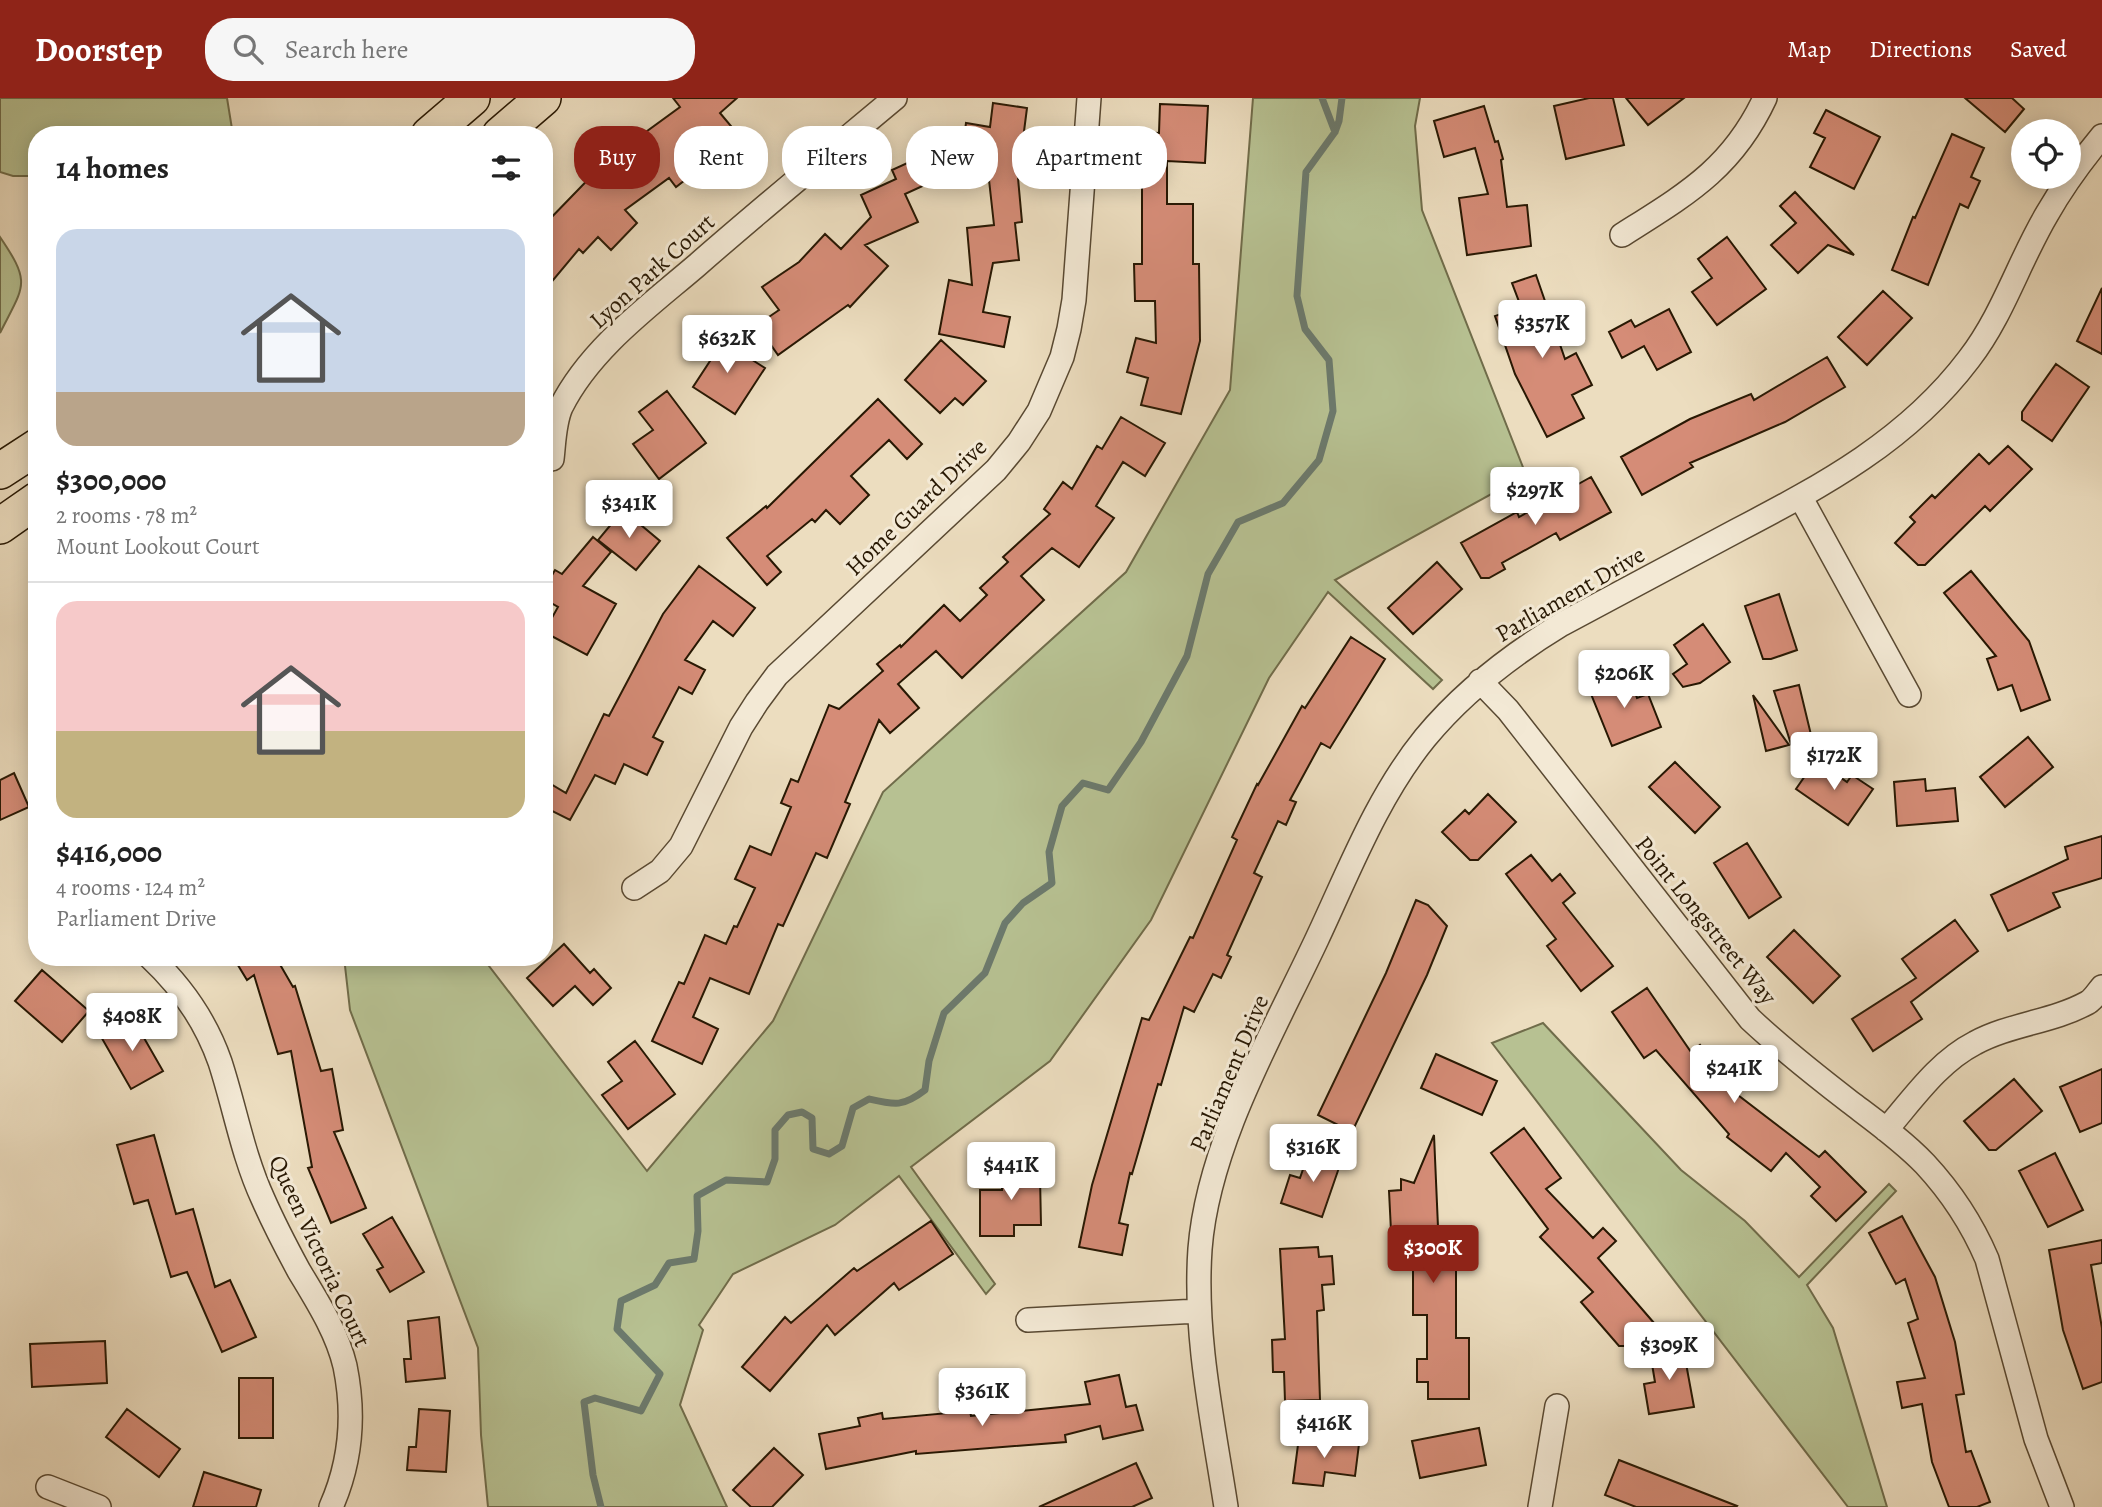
<!DOCTYPE html>
<html lang="en">
<head>
<meta charset="utf-8">
<style>
  :root { --surface:#fff; --page:#f6f6f6; --text:#222; --muted:#767676; --line:#e0e0e0; --accent:#8f2418 }
  body { margin:0; font-family:Alegreya,serif; background:var(--page); color:var(--text); height:100vh; display:flex; flex-direction:column; font-size:26px; white-space:nowrap }
  * { box-sizing:border-box; margin:0 }
  p { font-size:23px; color:var(--muted) }
  .icon { flex:none; width:38px; height:38px; fill:none; stroke:currentColor; stroke-width:2; stroke-linecap:round; stroke-linejoin:round }
  .map { position:relative; flex:1; overflow:hidden }
  .details { position:absolute; left:28px; top:28px; width:525px; height:840px; display:flex; flex-direction:column; background:var(--surface); border-radius:28px; box-shadow:0 4px 18px #0003 }
  .details>* { flex:none }
  .guide { position:absolute; left:574px; top:28px; width:665px; height:63px; display:flex; gap:14px }
  .controls { position:absolute; left:2011px; top:21px; display:grid; gap:14px }
  .controls a { display:grid; place-items:center; width:70px; height:70px; border-radius:50%; background:var(--surface); box-shadow:0 4px 18px #0003; font-size:35px }
  .price { position:absolute; translate:-50% -60px; padding:0 16px; border-radius:7px; background:#fff; color:#222; font-size:23px; line-height:46px; filter:drop-shadow(0 2px 4px #0008) }
  .price::after { content:''; position:absolute; left:50%; top:42px; width:21px; height:16px; margin-left:-10px; background:inherit; clip-path:polygon(0 0,100% 0,50% 100%) }
  .price.active { background:var(--accent); color:#fff }
  ul { padding:0; list-style:none }
  li { display:grid; align-content:center; gap:14px; height:371px; padding:0 28px }
  li+li { border-top:2px solid var(--line) }
  li span { display:grid; place-items:center; height:217px; border-radius:21px; color:#555 }
  li>.icon { margin-inline-start:auto }
  span .icon { width:126px; height:126px; fill:#fffc; stroke-width:1 }
  li b { font-size:30px }
  h2 { display:flex; justify-content:space-between; align-items:center; height:84px; padding:0 28px; font-size:30px }
  .tag { padding:0 24px; border-radius:28px; background:var(--surface); box-shadow:0 4px 18px #0003; font-size:24px; line-height:63px }
  .tag.active { background:var(--accent); color:#fff }
  header { display:flex; align-items:center; gap:42px; box-sizing:border-box; height:98px; padding:0 35px; background:var(--accent); color:#fff }
  header strong { font-size:33px }
  nav { display:flex; gap:38px; margin-inline-start:auto; font-size:24px }
  .search { width:490px; height:63px; background:var(--page); display:flex; align-items:center; gap:18px; box-sizing:border-box; padding:0 24px; border-radius:28px; color:var(--muted); font-size:26px }
  .map>svg:first-child { display:block }
  .green { fill:#b7c192; stroke:#706c4a; stroke-width:2 }
  .lines { fill:none; stroke-linecap:round; stroke-linejoin:round }
  .stream { stroke:#6c7a6d; stroke-width:7 }
  .building { fill:#d58c77; stroke:#281803; stroke-width:2 }
  .street-casing { stroke:#594932; stroke-width:26 }
  .primary-casing { stroke:#281803; stroke-width:38 }
  .street { stroke:#f3e9d5; stroke-width:23 }
  .primary { stroke:#ecddbf; stroke-width:35 }
  .labels { text-anchor:middle; stroke-width:6; stroke-linejoin:round; paint-order:stroke }
  .street-label { font-size:24px; fill:#281803; stroke:#f3e9d5 }
</style>
</head>
<body>
<header>
<strong>Doorstep</strong>
<div class="search"><svg class="icon" aria-label="search" viewBox="0 0 24 24"><circle cx="10" cy="10" r="6"/><path d="M15 15l6 6"/></svg>Search here</div>
<nav><a>Map</a><a>Directions</a><a>Saved</a></nav>
</header>
<div class="map">
<svg width="2102" height="1409" viewBox="0 0 2102 1409">
  <rect width="100%" height="100%" fill="#ecddbf"/>
  <filter id="stains"><feTurbulence type="fractalNoise" baseFrequency=".00286" numOctaves="4"/><feColorMatrix values="0 0 0 0 .2 0 0 0 0 .09 0 0 0 0 .02 0 0 0 .5 -.17"/></filter>
  <radialGradient id="worn" r=".72"><stop offset=".6" stop-color="#630" stop-opacity="0"/><stop offset="1" stop-color="#630" stop-opacity=".3"/></radialGradient>
  <path class="green" d="M 0,0 L 227,0 L 233,37 L 37,37 L 37,78 L 13,78 L 0,74 Z
    M 1253,0 L 1420,0 L 1415,28 L 1422,112 L 1526,377 L 1335,482 L 1442,582 L 1433,591 L 1328,494 L 1269,580 L 1151,822 L 1050,963 L 911,1069 L 995,1186 L 986,1196 L 899,1078 L 835,1127 L 733,1176 L 699,1227 L 703,1232 L 680,1307 L 727,1409 L 488,1409 L 481,1337 L 478,1250 L 350,912 L 344,859 L 482,859 L 647,1073 L 773,923 L 883,694 L 1126,474 L 1230,292 Z
    M 0,139 C 32,186 24,187 0,235 Z
    M 1543,925 L 1681,1072 L 1745,1123 L 1799,1179 L 1889,1086 L 1896,1093 L 1807,1187 L 1833,1230 L 1887,1409 L 1848,1409 L 1492,945 Z"/>
  <g class="lines">
    <path class="stream" d="M 1322,0 L 1335,34
      M 601,1409 L 593,1377 L 584,1304 L 595,1300 L 641,1313 L 660,1276 L 617,1231 L 621,1203 L 655,1187 L 669,1165 L 694,1161 L 698,1133 L 697,1098 L 726,1082 L 767,1084 L 775,1061 L 775,1032 L 788,1017 L 802,1014 L 812,1020 L 813,1051 L 829,1056 L 842,1048 L 853,1010 L 869,1001 C 895,1007 903,1009 925,992 L 929,963 L 944,915 L 985,875 L 1005,825 L 1023,805 L 1052,785 L 1049,754 L 1062,708 L 1083,685 L 1108,692 L 1141,644 L 1187,558 L 1208,476 L 1238,424 L 1283,405 L 1319,362 L 1333,313 L 1329,262 L 1305,231 L 1297,198 L 1306,74 L 1335,34 L 1339,23 L 1342,0"/>
  </g>
  <path class="building" d="M 673,0 L 737,0 L 720,15 L 736,34 L 694,68 L 698,72 L 676,89 L 669,80 L 625,112 L 637,125 L 611,152 L 598,139 L 583,155 L 579,151 L 544,193 L 544,127 L 606,63 L 680,9 Z
    M 1589,0 L 1613,0 L 1624,47 L 1566,61 L 1554,8 Z
    M 1626,0 L 1684,0 L 1648,27 Z
    M 1965,0 L 2012,0 L 2024,11 L 2005,34 Z
    M 993,5 L 1027,10 L 1018,80 L 1022,124 L 1015,125 L 1019,162 L 993,165 L 983,214 L 1010,219 L 1004,249 L 939,236 L 949,182 L 972,187 L 967,130 L 994,127 L 988,73 L 960,69 L 966,25 L 990,29 Z
    M 1160,6 L 1208,8 L 1205,65 L 1167,63 L 1167,106 L 1193,106 L 1193,166 L 1199,166 L 1200,243 L 1181,316 L 1141,307 L 1148,280 L 1127,274 L 1136,240 L 1156,245 L 1155,203 L 1135,203 L 1134,166 L 1142,166 L 1142,78 L 1144,34 L 1159,35 Z
    M 1484,8 L 1495,44 L 1498,43 L 1503,61 L 1501,62 L 1507,109 L 1527,107 L 1531,148 L 1467,157 L 1459,100 L 1488,96 L 1475,50 L 1444,59 L 1434,23 Z
    M 1826,12 L 1880,39 L 1854,91 L 1810,69 L 1825,40 L 1814,35 Z
    M 1952,36 L 1984,50 L 1971,79 L 1980,83 L 1968,110 L 1960,106 L 1928,187 L 1892,172 L 1913,119 L 1915,120 Z
    M 916,61 L 927,86 L 905,96 L 918,124 L 865,147 L 888,168 L 850,209 L 848,207 L 778,257 L 757,227 L 779,212 L 762,189 L 799,164 L 825,136 L 841,151 L 871,119 L 861,97 L 896,81 L 892,72 Z
    M 1795,94 L 1854,157 L 1828,147 L 1798,175 L 1771,147 L 1796,125 L 1780,108 Z
    M 1727,139 L 1766,191 L 1717,227 L 1692,194 L 1712,180 L 1698,161 Z
    M 1536,177 L 1565,261 L 1576,255 L 1592,287 L 1572,297 L 1584,320 L 1547,339 L 1515,276 L 1495,218 L 1521,209 L 1512,185 Z
    M 2102,190 L 2102,256 L 2077,243 Z
    M 1883,193 L 1912,220 L 1867,267 L 1838,239 Z
    M 1669,211 L 1691,254 L 1657,272 L 1644,248 L 1622,260 L 1609,234 L 1631,222 L 1635,229 Z
    M 713,237 L 765,270 L 735,316 L 693,289 L 710,263 L 701,257 Z
    M 941,242 L 986,283 L 963,307 L 955,300 L 940,315 L 905,282 Z
    M 1827,259 L 1845,289 L 1785,324 L 1690,365 L 1693,369 L 1642,397 L 1621,359 L 1690,321 L 1751,296 L 1754,302 Z
    M 2056,266 L 2089,289 L 2052,343 L 2022,322 L 2022,314 Z
    M 667,293 L 706,345 L 659,381 L 633,346 L 653,332 L 639,314 Z
    M 878,301 L 922,346 L 907,361 L 889,342 L 851,378 L 869,397 L 840,426 L 826,412 L 815,424 L 812,421 L 767,458 L 781,474 L 767,487 L 727,440 L 766,408 L 767,410 Z
    M 1121,319 L 1165,345 L 1145,378 L 1123,364 L 1096,408 L 1114,420 L 1079,469 L 1052,450 L 1021,478 L 1044,502 L 962,580 L 936,553 L 898,586 L 919,610 L 890,635 L 879,622 L 845,704 L 850,706 L 827,760 L 816,755 L 783,828 L 778,826 L 749,896 L 710,880 L 693,919 L 718,931 L 702,966 L 652,943 L 679,884 L 684,886 L 705,837 L 726,846 L 734,828 L 737,829 L 755,790 L 735,781 L 750,748 L 771,757 L 791,709 L 781,705 L 791,681 L 798,684 L 829,607 L 839,611 L 883,573 L 877,566 L 900,547 L 901,549 L 944,507 L 960,523 L 987,497 L 980,490 L 1008,464 L 1003,459 L 1050,416 L 1044,411 L 1063,384 L 1072,391 L 1097,348 L 1102,351 Z
    M 2008,348 L 2032,371 L 1990,413 L 1985,408 L 1925,467 L 1918,467 L 1895,445 L 1915,424 L 1910,419 L 1932,397 L 1935,400 L 1979,356 L 1989,366 Z
    M 1591,379 L 1611,414 L 1560,442 L 1556,435 L 1502,465 L 1505,471 L 1489,480 L 1481,480 L 1461,445 L 1517,414 L 1519,419 Z
    M 623,412 L 660,443 L 636,472 L 598,442 Z
    M 593,439 L 611,454 L 583,488 L 616,506 L 587,557 L 544,534 L 558,509 L 544,501 L 544,491 L 555,472 L 562,476 Z
    M 1437,464 L 1462,491 L 1413,536 L 1388,510 Z
    M 699,468 L 755,510 L 733,538 L 713,523 L 685,562 L 705,572 L 692,596 L 679,589 L 653,639 L 663,644 L 647,677 L 624,666 L 615,686 L 595,677 L 570,722 L 544,709 L 544,682 L 566,695 L 604,616 L 609,618 L 663,516 Z
    M 1971,473 L 2029,543 L 2050,602 L 2021,613 L 2012,587 L 1998,592 L 1987,561 L 1996,558 L 1944,495 Z
    M 1779,496 L 1797,552 L 1771,561 L 1763,561 L 1745,508 Z
    M 1703,526 L 1730,564 L 1700,585 L 1683,589 L 1673,576 L 1687,566 L 1674,547 Z
    M 1351,539 L 1385,561 L 1330,650 L 1321,645 L 1290,702 L 1296,704 L 1286,727 L 1278,723 L 1254,775 L 1262,779 L 1227,857 L 1231,859 L 1221,880 L 1213,876 L 1194,914 L 1184,909 L 1161,987 L 1158,986 L 1132,1076 L 1130,1075 L 1119,1125 L 1128,1127 L 1122,1157 L 1079,1149 L 1092,1087 L 1142,920 L 1149,922 L 1190,839 L 1193,840 L 1237,742 L 1232,739 L 1257,686 L 1258,687 L 1302,608 L 1305,610 Z
    M 1628,575 L 1637,600 L 1648,596 L 1661,629 L 1612,648 L 1589,591 Z
    M 1799,587 L 1812,641 L 1791,646 L 1774,593 Z
    M 1753,597 L 1789,647 L 1766,653 Z
    M 2028,639 L 2053,669 L 2005,709 L 1980,679 Z
    M 1816,662 L 1847,684 L 1852,677 L 1873,691 L 1848,727 L 1796,691 Z
    M 1675,664 L 1720,709 L 1695,735 L 1649,689 Z
    M 14,675 L 29,709 L 0,722 L 0,682 Z
    M 1925,681 L 1926,693 L 1955,690 L 1958,723 L 1897,728 L 1894,684 Z
    M 1488,696 L 1516,724 L 1478,762 L 1470,762 L 1442,734 L 1465,712 L 1469,716 Z
    M 2102,738 L 2102,780 L 2053,795 L 2060,809 L 2008,833 L 1991,797 L 2068,761 L 2065,749 Z
    M 1747,745 L 1781,799 L 1749,820 L 1714,765 Z
    M 1531,757 L 1552,783 L 1560,776 L 1575,795 L 1563,805 L 1613,868 L 1581,893 L 1547,848 L 1556,841 L 1506,776 Z
    M 1416,802 L 1428,807 L 1447,828 L 1427,877 L 1352,1034 L 1318,1017 L 1386,875 Z
    M 1955,822 L 1978,853 L 1911,904 L 1922,921 L 1873,953 L 1852,921 L 1916,880 L 1902,861 Z
    M 1794,832 L 1840,878 L 1813,905 L 1767,859 Z
    M 564,846 L 590,875 L 594,871 L 611,890 L 593,907 L 575,888 L 553,908 L 527,880 Z
    M 233,859 L 284,859 L 278,863 L 293,889 L 295,888 L 321,973 L 332,971 L 343,1032 L 334,1034 L 366,1110 L 331,1125 L 308,1070 L 312,1069 L 291,953 L 278,956 L 254,877 L 247,882 Z
    M 42,872 L 89,913 L 62,944 L 15,903 Z
    M 1647,890 L 1691,954 L 1700,947 L 1733,986 L 1730,988 L 1734,994 L 1819,1059 L 1825,1053 L 1866,1094 L 1836,1123 L 1811,1098 L 1820,1089 L 1786,1055 L 1771,1073 L 1727,1039 L 1729,1036 L 1656,952 L 1644,960 L 1612,914 Z
    M 132,919 L 163,973 L 131,991 L 100,937 Z
    M 635,943 L 675,996 L 628,1031 L 602,997 L 622,983 L 608,964 Z
    M 1436,956 L 1497,983 L 1482,1017 L 1421,990 Z
    M 2102,971 L 2102,1025 L 2080,1034 L 2060,989 Z
    M 2014,981 L 2042,1013 L 1996,1052 L 1989,1052 L 1964,1023 Z
    M 1524,1030 L 1561,1080 L 1546,1091 L 1593,1140 L 1603,1130 L 1616,1143 L 1598,1160 L 1654,1225 L 1626,1248 L 1619,1248 L 1581,1204 L 1593,1194 L 1540,1139 L 1548,1131 L 1491,1055 Z
    M 154,1037 L 176,1116 L 193,1111 L 215,1189 L 230,1182 L 256,1239 L 222,1254 L 187,1174 L 171,1179 L 148,1102 L 134,1106 L 117,1047 Z
    M 1434,1037 L 1439,1152 L 1456,1152 L 1456,1240 L 1469,1240 L 1469,1301 L 1428,1301 L 1428,1284 L 1417,1284 L 1417,1261 L 1427,1261 L 1427,1217 L 1413,1217 L 1413,1132 L 1391,1133 L 1389,1093 L 1401,1092 L 1401,1081 L 1414,1085 Z
    M 1310,1051 L 1342,1061 L 1322,1119 L 1281,1105 L 1290,1077 L 1300,1080 Z
    M 2055,1055 L 2083,1112 L 2048,1129 L 2019,1073 Z
    M 1002,1064 L 1029,1064 L 1029,1079 L 1040,1079 L 1041,1127 L 1014,1127 L 1014,1138 L 980,1138 L 980,1092 L 1002,1092 Z
    M 1902,1118 L 1935,1179 L 1955,1244 L 1964,1296 L 1956,1297 L 1966,1354 L 1971,1353 L 1990,1404 L 1977,1409 L 1949,1409 L 1932,1364 L 1922,1306 L 1902,1310 L 1897,1284 L 1925,1280 L 1908,1225 L 1918,1221 L 1905,1181 L 1896,1186 L 1869,1135 Z
    M 392,1119 L 424,1174 L 390,1194 L 377,1172 L 383,1169 L 363,1136 Z
    M 931,1123 L 953,1156 L 899,1192 L 894,1185 L 835,1237 L 827,1227 L 770,1293 L 742,1269 L 785,1219 L 791,1225 L 854,1170 L 857,1173 Z
    M 2102,1142 L 2102,1165 L 2091,1167 L 2102,1230 L 2102,1284 L 2083,1291 L 2063,1232 L 2049,1152 Z
    M 1318,1149 L 1319,1159 L 1332,1158 L 1334,1186 L 1322,1187 L 1324,1212 L 1317,1213 L 1320,1302 L 1285,1303 L 1284,1274 L 1273,1274 L 1272,1242 L 1285,1241 L 1280,1151 Z
    M 439,1219 L 445,1280 L 406,1284 L 404,1261 L 411,1261 L 408,1223 Z
    M 105,1243 L 107,1285 L 32,1289 L 30,1246 Z
    M 1683,1249 L 1694,1309 L 1649,1316 L 1644,1286 L 1655,1284 L 1650,1254 Z
    M 1119,1277 L 1126,1309 L 1136,1307 L 1143,1332 L 1103,1341 L 1100,1328 L 1065,1337 L 1066,1344 L 916,1356 L 916,1353 L 826,1371 L 819,1336 L 860,1328 L 858,1320 L 882,1315 L 883,1321 L 970,1313 L 971,1318 L 1090,1306 L 1085,1284 Z
    M 239,1280 L 273,1280 L 273,1340 L 239,1340 Z
    M 127,1311 L 180,1351 L 159,1379 L 106,1339 Z
    M 419,1311 L 450,1313 L 446,1374 L 407,1372 L 409,1349 L 416,1349 Z
    M 1479,1330 L 1486,1367 L 1420,1380 L 1412,1343 Z
    M 1299,1339 L 1359,1346 L 1355,1378 L 1325,1374 L 1323,1388 L 1293,1385 Z
    M 774,1350 L 803,1377 L 772,1409 L 751,1409 L 733,1392 Z
    M 1619,1362 L 1737,1408 L 1736,1409 L 1636,1409 L 1605,1397 Z
    M 1136,1365 L 1152,1400 L 1132,1409 L 1039,1409 Z
    M 204,1374 L 261,1392 L 256,1409 L 193,1409 Z"/>
  <g class="lines">
    <g class="street-casing">
      <path id="street" d="M 1622,137 C 1685,97 1732,71 1765,0
        M 552,361 C 554,344 554,325 561,309 C 590,251 648,209 696,168 C 761,111 828,56 895,0
        M 1801,400 L 1909,597
        M 1480,583 L 1508,612 L 1750,921 C 1782,951 1815,977 1850,1004 C 1875,1023 1903,1043 1925,1066 C 1951,1094 1972,1126 1987,1161 L 2036,1341 L 2062,1409
        M 634,790 L 660,773 L 681,748 L 741,629 L 757,604 L 777,577 L 996,372 L 1019,344 L 1039,313 L 1062,259 L 1069,231 L 1074,202 L 1089,0
        M 150,859 C 181,888 206,924 220,964 C 235,1010 243,1058 263,1101 C 274,1126 286,1149 299,1173 C 317,1203 337,1234 345,1268 C 355,1317 351,1364 331,1409
        M 1886,1032 C 1913,1001 1938,964 1975,945 C 2010,926 2052,924 2087,905 C 2093,902 2097,895 2102,889
        M 1028,1222 L 1198,1213
        M 48,1389 L 99,1409
        M 1226,1409 C 1213,1324 1194,1238 1200,1151 C 1208,1046 1273,935 1317,841 C 1349,773 1377,699 1425,640 C 1463,594 1511,557 1562,526 C 1620,495 1678,464 1736,433 C 1824,387 1908,342 1969,261 C 2003,217 2019,163 2047,116 C 2063,88 2082,62 2102,38
        M 1540,1409 L 1557,1308"/>
    </g>
    <g class="primary-casing">
      <path id="primary" d="M 429,37 L 472,0
        M 500,37 L 543,0
        M 0,373 L 37,349
        M 0,428 L 37,402"/>
    </g>
    <use href="#street" class="street"/>
    <use href="#primary" class="primary"/>
  </g>
  <g class="labels">
    <g class="street-label">
      <text transform="translate(652 173) rotate(-42)" y="8">Lyon Park Court</text>
      <text transform="translate(916 409) rotate(-44)" y="8">Home Guard Drive</text>
      <text transform="translate(1570 496) rotate(-30)" y="8">Parliament Drive</text>
      <text transform="translate(1706 822) rotate(51)" y="8">Point Longstreet Way</text>
      <text transform="translate(1229 975) rotate(-67)" y="8">Parliament Drive</text>
      <text transform="translate(320 1153) rotate(65)" y="8">Queen Victoria Court</text>
    </g>
  </g>
  <rect width="100%" height="100%" filter="url(#stains)"/>
  <rect width="100%" height="100%" fill="url(#worn)"/>
</svg>
<div class="controls">
<a><svg class="icon" aria-label="locate" viewBox="0 0 24 24"><circle cx="12" cy="12" r="6"/><path d="M12 2v4M12 18v4M2 12h4M18 12h4"/></svg></a>
</div>
<b class="price" style="left:1542px;top:262px">$357K</b>
<b class="price" style="left:727px;top:277px">$632K</b>
<b class="price" style="left:1535px;top:429px">$297K</b>
<b class="price" style="left:629px;top:442px">$341K</b>
<b class="price" style="left:1624px;top:612px">$206K</b>
<b class="price" style="left:1834px;top:694px">$172K</b>
<b class="price" style="left:132px;top:955px">$408K</b>
<b class="price" style="left:1734px;top:1007px">$241K</b>
<b class="price" style="left:1313px;top:1086px">$316K</b>
<b class="price" style="left:1011px;top:1104px">$441K</b>
<b class="price active" style="left:1433px;top:1187px">$300K</b>
<b class="price" style="left:1669px;top:1284px">$309K</b>
<b class="price" style="left:982px;top:1330px">$361K</b>
<b class="price" style="left:1324px;top:1362px">$416K</b>
<div class="guide">
<a class="tag active">Buy</a>
<a class="tag">Rent</a>
<a class="tag">Filters</a>
<a class="tag">New</a>
<a class="tag">Apartment</a>
</div>
<section class="details">
<h2>14 homes<svg class="icon" aria-label="filters" viewBox="0 0 24 24"><path d="M4 7h16M4 17h16"/><circle cx="9" cy="7" r="2"/><circle cx="15" cy="17" r="2"/></svg></h2>
<ul>
<li><span style="background:linear-gradient(#c9d6e8 75%,#b9a48a 0)"><svg class="icon" aria-label="home" viewBox="0 0 24 24"><path d="M3 11l9-7 9 7M6 9v11h12V9"/></svg></span><div><b>$300,000</b><p>2 rooms · 78 m²</p><p>Mount Lookout Court</p></div></li>
<li><span style="background:linear-gradient(#f6c9c9 60%,#c2b280 0)"><svg class="icon" aria-label="home" viewBox="0 0 24 24"><path d="M3 11l9-7 9 7M6 9v11h12V9"/></svg></span><div><b>$416,000</b><p>4 rooms · 124 m²</p><p>Parliament Drive</p></div></li>
</ul>
</section>
</div>
</body>
</html>
